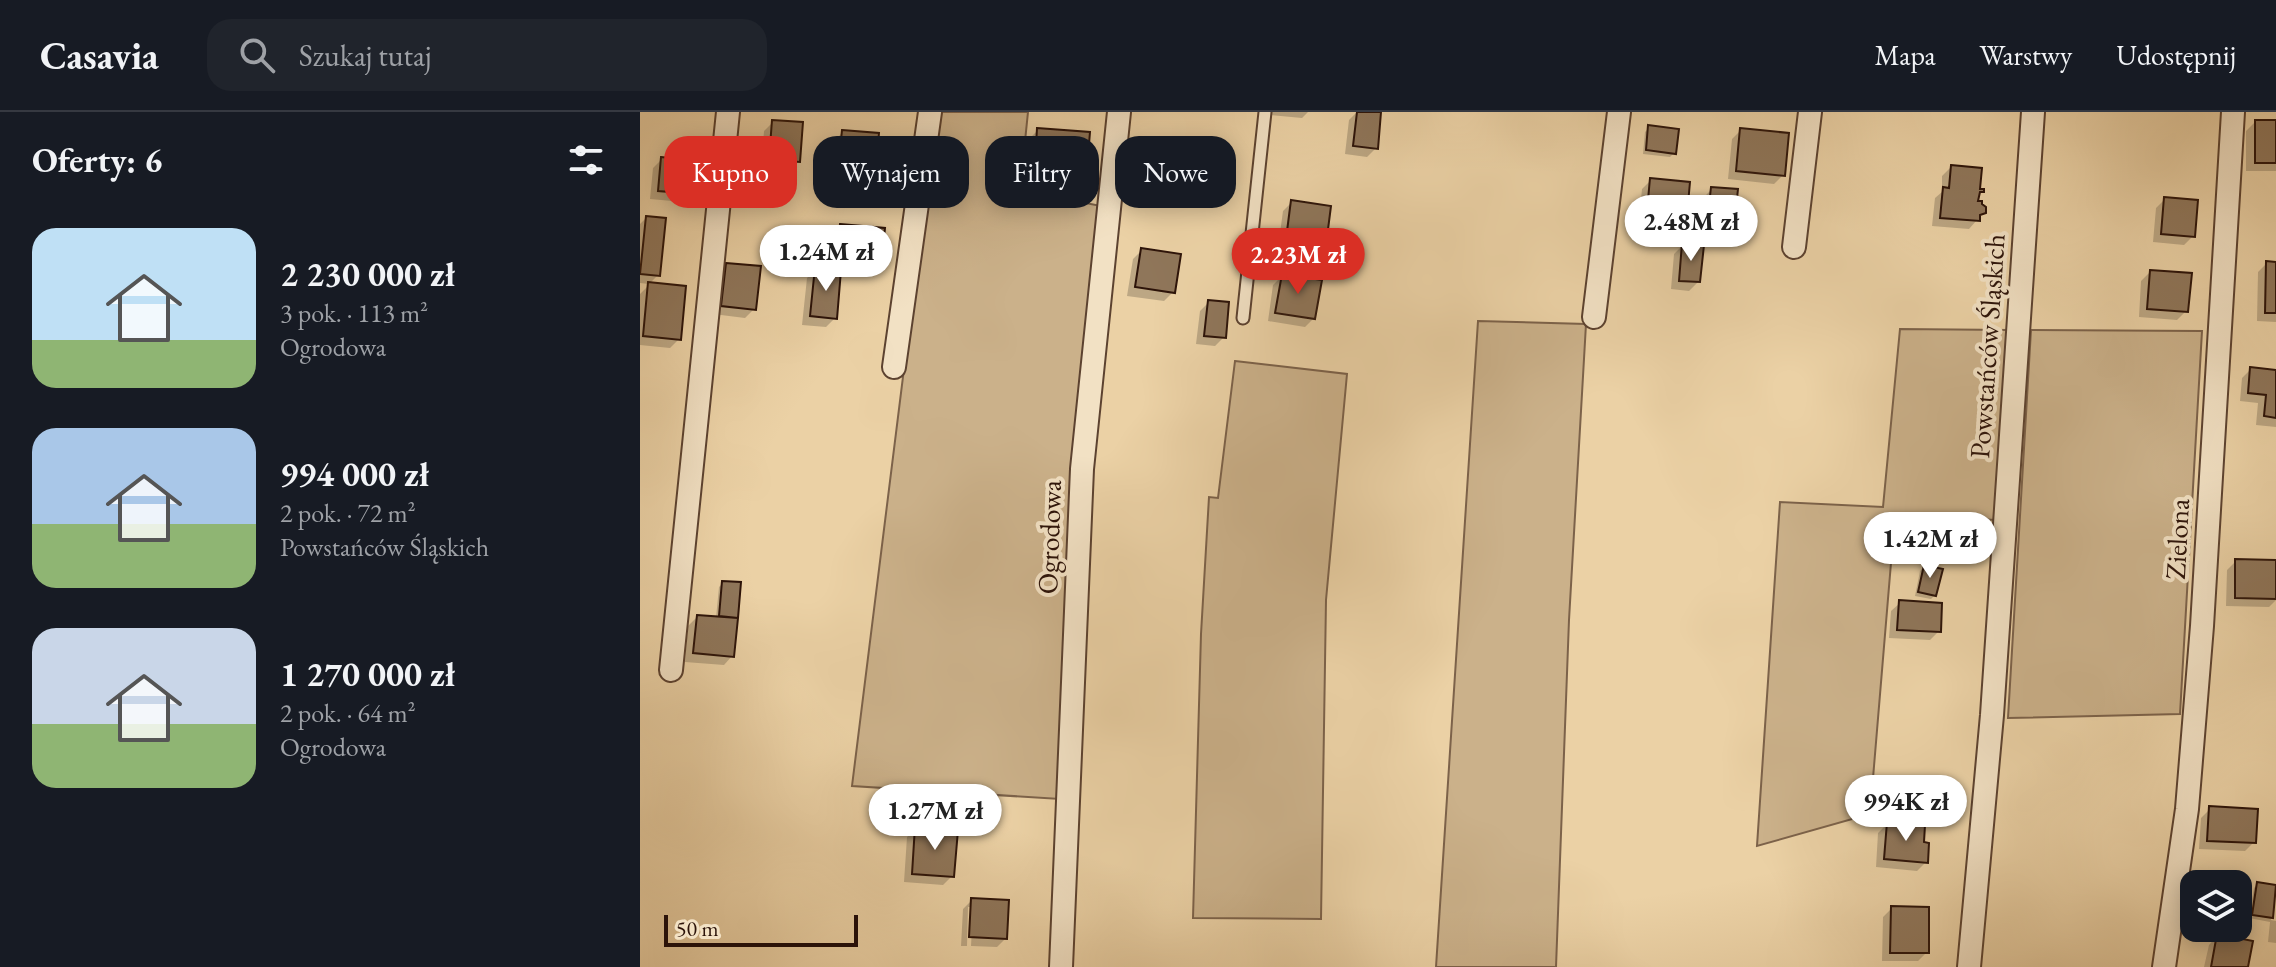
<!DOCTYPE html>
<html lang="pl">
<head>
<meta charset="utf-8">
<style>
  :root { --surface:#171b24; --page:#20242c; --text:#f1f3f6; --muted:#9ea1a6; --line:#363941; --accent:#d93025 }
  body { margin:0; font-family:"EB Garamond",serif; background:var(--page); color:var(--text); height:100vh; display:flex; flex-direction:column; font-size:30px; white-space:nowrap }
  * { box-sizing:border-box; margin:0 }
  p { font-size:26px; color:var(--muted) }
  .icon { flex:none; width:44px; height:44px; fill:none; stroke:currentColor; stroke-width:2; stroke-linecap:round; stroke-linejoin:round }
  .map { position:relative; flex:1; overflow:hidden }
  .details { display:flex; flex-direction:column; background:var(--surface); width:640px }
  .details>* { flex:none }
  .guide { position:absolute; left:24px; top:24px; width:760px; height:72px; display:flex; gap:16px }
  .tools { position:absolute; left:1540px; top:758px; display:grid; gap:16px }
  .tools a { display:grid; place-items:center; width:72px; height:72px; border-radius:16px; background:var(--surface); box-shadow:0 4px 20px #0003; font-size:40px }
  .scale { position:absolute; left:24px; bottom:20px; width:194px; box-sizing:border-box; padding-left:8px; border:4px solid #2c1309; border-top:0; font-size:22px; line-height:28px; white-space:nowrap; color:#2c1309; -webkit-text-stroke:6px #f2e1c4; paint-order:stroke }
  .price { position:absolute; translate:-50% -68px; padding:0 18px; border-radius:28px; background:#fff; color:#222; font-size:26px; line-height:52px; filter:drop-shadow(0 2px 4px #0008) }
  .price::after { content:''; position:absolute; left:50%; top:48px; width:24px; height:18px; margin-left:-12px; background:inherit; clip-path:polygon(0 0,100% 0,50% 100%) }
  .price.current { background:var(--accent); color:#fff }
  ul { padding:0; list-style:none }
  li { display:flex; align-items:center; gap:24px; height:200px; padding:0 32px }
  li span { display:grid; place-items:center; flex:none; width:224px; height:160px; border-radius:24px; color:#555 }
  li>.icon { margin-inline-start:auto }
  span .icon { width:96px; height:96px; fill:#fffc; stroke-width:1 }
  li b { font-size:34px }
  h2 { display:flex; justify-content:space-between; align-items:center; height:96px; padding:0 32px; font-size:34px }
  .tag { padding:0 28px; border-radius:24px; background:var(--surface); box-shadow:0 4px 20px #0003; font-size:28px; line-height:72px }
  .tag.current { background:var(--accent); color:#fff }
  header { display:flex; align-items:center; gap:48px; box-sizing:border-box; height:112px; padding:0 40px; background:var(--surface); border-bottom:2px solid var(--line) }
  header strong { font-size:38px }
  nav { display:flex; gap:44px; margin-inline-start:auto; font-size:28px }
  .search { width:560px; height:72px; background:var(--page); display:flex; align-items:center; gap:20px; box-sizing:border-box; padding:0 28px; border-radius:24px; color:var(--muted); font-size:30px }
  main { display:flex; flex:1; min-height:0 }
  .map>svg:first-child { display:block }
  .green { fill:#cbb18a; stroke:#7c624a; stroke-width:2 }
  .shadow { fill:#0003 }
  .building { fill:#8f765a; stroke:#2c1309; stroke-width:2 }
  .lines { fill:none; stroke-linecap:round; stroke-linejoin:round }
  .lane-casing { stroke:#5c4230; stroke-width:15 }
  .street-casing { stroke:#5c4230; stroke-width:26 }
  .lane { stroke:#f2e1c4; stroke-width:11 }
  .street { stroke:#f2e1c4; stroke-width:22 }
  .labels { text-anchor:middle; stroke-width:8; stroke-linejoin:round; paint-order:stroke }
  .street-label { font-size:28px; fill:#2c1309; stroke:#f2e1c4 }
</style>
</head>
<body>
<header>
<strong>Casavia</strong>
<div class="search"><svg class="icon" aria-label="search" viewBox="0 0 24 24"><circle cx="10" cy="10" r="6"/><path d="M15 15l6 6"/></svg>Szukaj tutaj</div>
<nav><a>Mapa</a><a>Warstwy</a><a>Udostępnij</a></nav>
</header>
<main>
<section class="details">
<h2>Oferty: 6<svg class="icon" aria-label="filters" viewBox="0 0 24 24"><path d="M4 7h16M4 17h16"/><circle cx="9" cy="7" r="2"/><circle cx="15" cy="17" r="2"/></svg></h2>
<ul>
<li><span style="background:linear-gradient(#bfe0f5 70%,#8fb573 0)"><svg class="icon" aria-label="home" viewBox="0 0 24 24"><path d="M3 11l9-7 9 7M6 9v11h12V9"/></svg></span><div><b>2 230 000 zł</b><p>3 pok. · 113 m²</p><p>Ogrodowa</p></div></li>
<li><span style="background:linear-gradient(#a9c7e8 60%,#8fb573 0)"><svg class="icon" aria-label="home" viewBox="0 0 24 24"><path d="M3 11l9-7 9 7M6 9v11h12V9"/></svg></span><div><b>994 000 zł</b><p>2 pok. · 72 m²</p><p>Powstańców Śląskich</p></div></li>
<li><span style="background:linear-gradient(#c9d6e8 60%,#8fb573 0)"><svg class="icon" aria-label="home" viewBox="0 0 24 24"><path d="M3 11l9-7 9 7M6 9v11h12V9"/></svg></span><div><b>1 270 000 zł</b><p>2 pok. · 64 m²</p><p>Ogrodowa</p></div></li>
</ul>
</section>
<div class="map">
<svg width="1636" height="855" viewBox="0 0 1636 855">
  <rect width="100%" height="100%" fill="#ebd1a5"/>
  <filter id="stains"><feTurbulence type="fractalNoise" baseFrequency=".0025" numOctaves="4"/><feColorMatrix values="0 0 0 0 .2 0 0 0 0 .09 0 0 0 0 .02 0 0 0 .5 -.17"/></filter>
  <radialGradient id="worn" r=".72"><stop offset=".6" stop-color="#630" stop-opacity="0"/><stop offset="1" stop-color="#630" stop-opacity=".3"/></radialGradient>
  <path class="green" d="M 296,0 L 388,0 L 380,78 L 461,94 L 420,687 L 212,674 Z
    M 838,209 L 946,212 L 929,508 L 916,855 L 796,855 Z
    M 1260,217 L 1368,218 L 1356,408 L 1255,403 L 1230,702 L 1117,734 L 1140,390 L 1243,395 Z
    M 1391,218 L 1562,219 L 1540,602 L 1368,606 Z
    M 595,249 L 707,262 L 686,488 L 681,807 L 553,806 L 561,522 L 569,385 L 578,386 Z"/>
  <path class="shadow" d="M 631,0 L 668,0 L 662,6 L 630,3 Z
    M 717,0 L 728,0 L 736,36 L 727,45 L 705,42 L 709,8 Z
    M 133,10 L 158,49 L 149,58 L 121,56 L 124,19 Z
    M 1615,10 L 1636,10 L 1636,59 L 1606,59 L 1606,19 Z
    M 1009,16 L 1034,41 L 1030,45 L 1003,42 L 1005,20 Z
    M 398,18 L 445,55 L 436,64 L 387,60 L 389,27 Z
    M 1101,18 L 1143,63 L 1134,72 L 1088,67 L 1092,27 Z
    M 203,20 L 233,62 L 224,71 L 190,68 L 194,29 Z
    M 22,47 L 52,82 L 43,90 L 10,87 L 13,56 Z
    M 1311,55 L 1344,100 L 1329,117 L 1292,114 L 1295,86 L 1302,80 L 1302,64 Z
    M 1011,68 L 1044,113 L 1035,122 L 998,118 L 1002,77 Z
    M 1072,77 L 1093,113 L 1084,122 L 1060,120 L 1063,86 Z
    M 1525,87 L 1553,124 L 1544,133 L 1513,130 L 1516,96 Z
    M 652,90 L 684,132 L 675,141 L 638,136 L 643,99 Z
    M 6,106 L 18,163 L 9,172 L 0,171 L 0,112 Z
    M 200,114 L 239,155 L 230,164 L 199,160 L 195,206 L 186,215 L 162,213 L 167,166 L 176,157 L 188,159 L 191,123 Z
    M 1043,133 L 1058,170 L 1049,179 L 1031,177 L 1034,142 Z
    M 502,138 L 533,180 L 524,189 L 487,184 L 493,147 Z
    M 1627,151 L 1636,152 L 1636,210 L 1617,209 L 1618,160 Z
    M 87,153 L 114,197 L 105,206 L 73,202 L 78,162 Z
    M 1510,160 L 1546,199 L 1537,208 L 1499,205 L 1501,169 Z
    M 642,164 L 674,206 L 665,215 L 628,209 L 633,173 Z
    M 9,173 L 39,227 L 30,236 L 0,233 L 0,182 Z
    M 569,190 L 584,225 L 575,234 L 556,232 L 560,199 Z
    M 1611,257 L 1636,260 L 1636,315 L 1616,313 L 1618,291 L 1600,289 L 1602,266 Z
    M 1596,449 L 1636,450 L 1636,488 L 1629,495 L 1586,494 L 1587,458 Z
    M 1284,455 L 1295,483 L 1291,487 L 1275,484 L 1280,459 Z
    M 83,471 L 98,472 L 92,544 L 84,553 L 45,550 L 48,514 L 57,505 L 76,506 L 79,475 Z
    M 1260,491 L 1299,519 L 1290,528 L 1249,526 L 1251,499 Z
    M 1570,697 L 1614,730 L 1605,739 L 1559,737 L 1561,706 Z
    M 1247,712 L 1286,750 L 1277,759 L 1236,755 L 1238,721 Z
    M 276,716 L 312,764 L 303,773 L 264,770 L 267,725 Z
    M 1618,772 L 1636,775 L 1631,808 L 1636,809 L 1636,831 L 1628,830 L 1630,810 L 1609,806 L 1614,776 Z
    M 332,788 L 366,826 L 357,835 L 331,834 L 333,795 L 328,795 L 327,834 L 321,834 L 323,797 Z
    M 1252,796 L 1287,840 L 1278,849 L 1242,849 L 1243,805 Z
    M 1577,824 L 1606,855 L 1564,855 L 1569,833 Z"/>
  <path class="building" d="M 717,0 L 741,0 L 738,37 L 713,34 Z
    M 132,8 L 163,10 L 160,50 L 129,48 Z
    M 1615,8 L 1636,8 L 1636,51 L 1615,51 Z
    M 1008,13 L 1039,17 L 1036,42 L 1006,38 Z
    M 397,16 L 450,20 L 447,56 L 395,52 Z
    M 1100,16 L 1149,21 L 1145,64 L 1096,59 Z
    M 202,18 L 239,21 L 235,63 L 198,59 Z
    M 21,45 L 57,49 L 54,82 L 18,79 Z
    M 1311,53 L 1342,56 L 1340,77 L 1344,77 L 1344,80 L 1340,80 L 1338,89 L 1342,89 L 1342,92 L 1346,95 L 1346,101 L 1340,103 L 1340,109 L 1300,106 L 1303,75 L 1309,76 Z
    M 1010,66 L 1050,70 L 1046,114 L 1006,110 Z
    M 1071,75 L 1098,77 L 1094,114 L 1067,112 Z
    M 1524,85 L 1558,88 L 1555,125 L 1521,122 Z
    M 651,88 L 691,94 L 686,133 L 646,127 Z
    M 6,104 L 26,106 L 20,164 L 0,162 Z
    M 200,112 L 245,116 L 241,156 L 196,151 Z
    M 1042,131 L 1064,133 L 1060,170 L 1039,169 Z
    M 501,136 L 541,142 L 535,181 L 495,175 Z
    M 1626,149 L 1636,150 L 1636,201 L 1625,201 Z
    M 86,151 L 121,154 L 116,198 L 81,194 Z
    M 175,155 L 201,158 L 197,207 L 170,204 Z
    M 1510,158 L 1552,161 L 1548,200 L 1507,197 Z
    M 642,162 L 682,168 L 675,207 L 635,201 Z
    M 8,170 L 46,174 L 41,228 L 3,224 Z
    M 568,188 L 589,190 L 586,226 L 564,224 Z
    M 1610,255 L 1636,258 L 1636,306 L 1624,304 L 1626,283 L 1608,281 Z
    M 1595,447 L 1636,448 L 1636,487 L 1595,486 Z
    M 1284,453 L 1303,457 L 1296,484 L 1278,480 Z
    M 82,469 L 101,470 L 98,506 L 79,504 Z
    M 1259,488 L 1302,491 L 1301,520 L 1257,518 Z
    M 57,503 L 98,506 L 94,545 L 53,541 Z
    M 1569,694 L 1618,697 L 1616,731 L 1567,729 Z
    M 1247,710 L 1285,713 L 1284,730 L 1289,731 L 1288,751 L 1244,747 Z
    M 275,714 L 318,718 L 314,765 L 272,762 Z
    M 1617,770 L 1636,773 L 1633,806 L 1612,803 Z
    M 331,786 L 369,788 L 367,827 L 329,825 Z
    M 1251,794 L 1289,795 L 1289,841 L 1250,841 Z
    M 1577,822 L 1613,829 L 1608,855 L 1571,855 Z"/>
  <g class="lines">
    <g class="lane-casing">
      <path id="lane" d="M 603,206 L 625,0"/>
    </g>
    <g class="street-casing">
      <path id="street" d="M 1154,135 L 1170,0
        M 954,205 L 979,0
        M 254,255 L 290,0
        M 31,558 L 88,0
        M 421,855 L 442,357 L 479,0
        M 1329,855 L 1352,603 L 1393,0
        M 1524,855 L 1547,697 L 1562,514 L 1593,0"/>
    </g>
    <use href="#lane" class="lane"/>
    <use href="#street" class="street"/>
  </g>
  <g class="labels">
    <g class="street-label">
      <text transform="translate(1347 234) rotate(-86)" y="10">Powstańców Śląskich</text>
      <text transform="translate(409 425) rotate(-88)" y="10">Ogrodowa</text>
      <text transform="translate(1537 427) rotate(-87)" y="10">Zielona</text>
    </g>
  </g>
  <rect width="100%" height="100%" filter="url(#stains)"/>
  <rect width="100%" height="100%" fill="url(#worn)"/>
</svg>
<div class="tools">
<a><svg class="icon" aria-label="layers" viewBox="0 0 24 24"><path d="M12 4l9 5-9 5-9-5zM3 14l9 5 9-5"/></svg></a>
</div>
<div class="scale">50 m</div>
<b class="price" style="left:1051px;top:151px">2.48M zł</b>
<b class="price" style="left:186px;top:181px">1.24M zł</b>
<b class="price current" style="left:658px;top:184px">2.23M zł</b>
<b class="price" style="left:1290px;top:468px">1.42M zł</b>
<b class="price" style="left:1266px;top:731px">994K zł</b>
<b class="price" style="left:295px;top:740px">1.27M zł</b>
<div class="guide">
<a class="tag current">Kupno</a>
<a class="tag">Wynajem</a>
<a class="tag">Filtry</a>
<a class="tag">Nowe</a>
</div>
</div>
</main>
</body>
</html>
